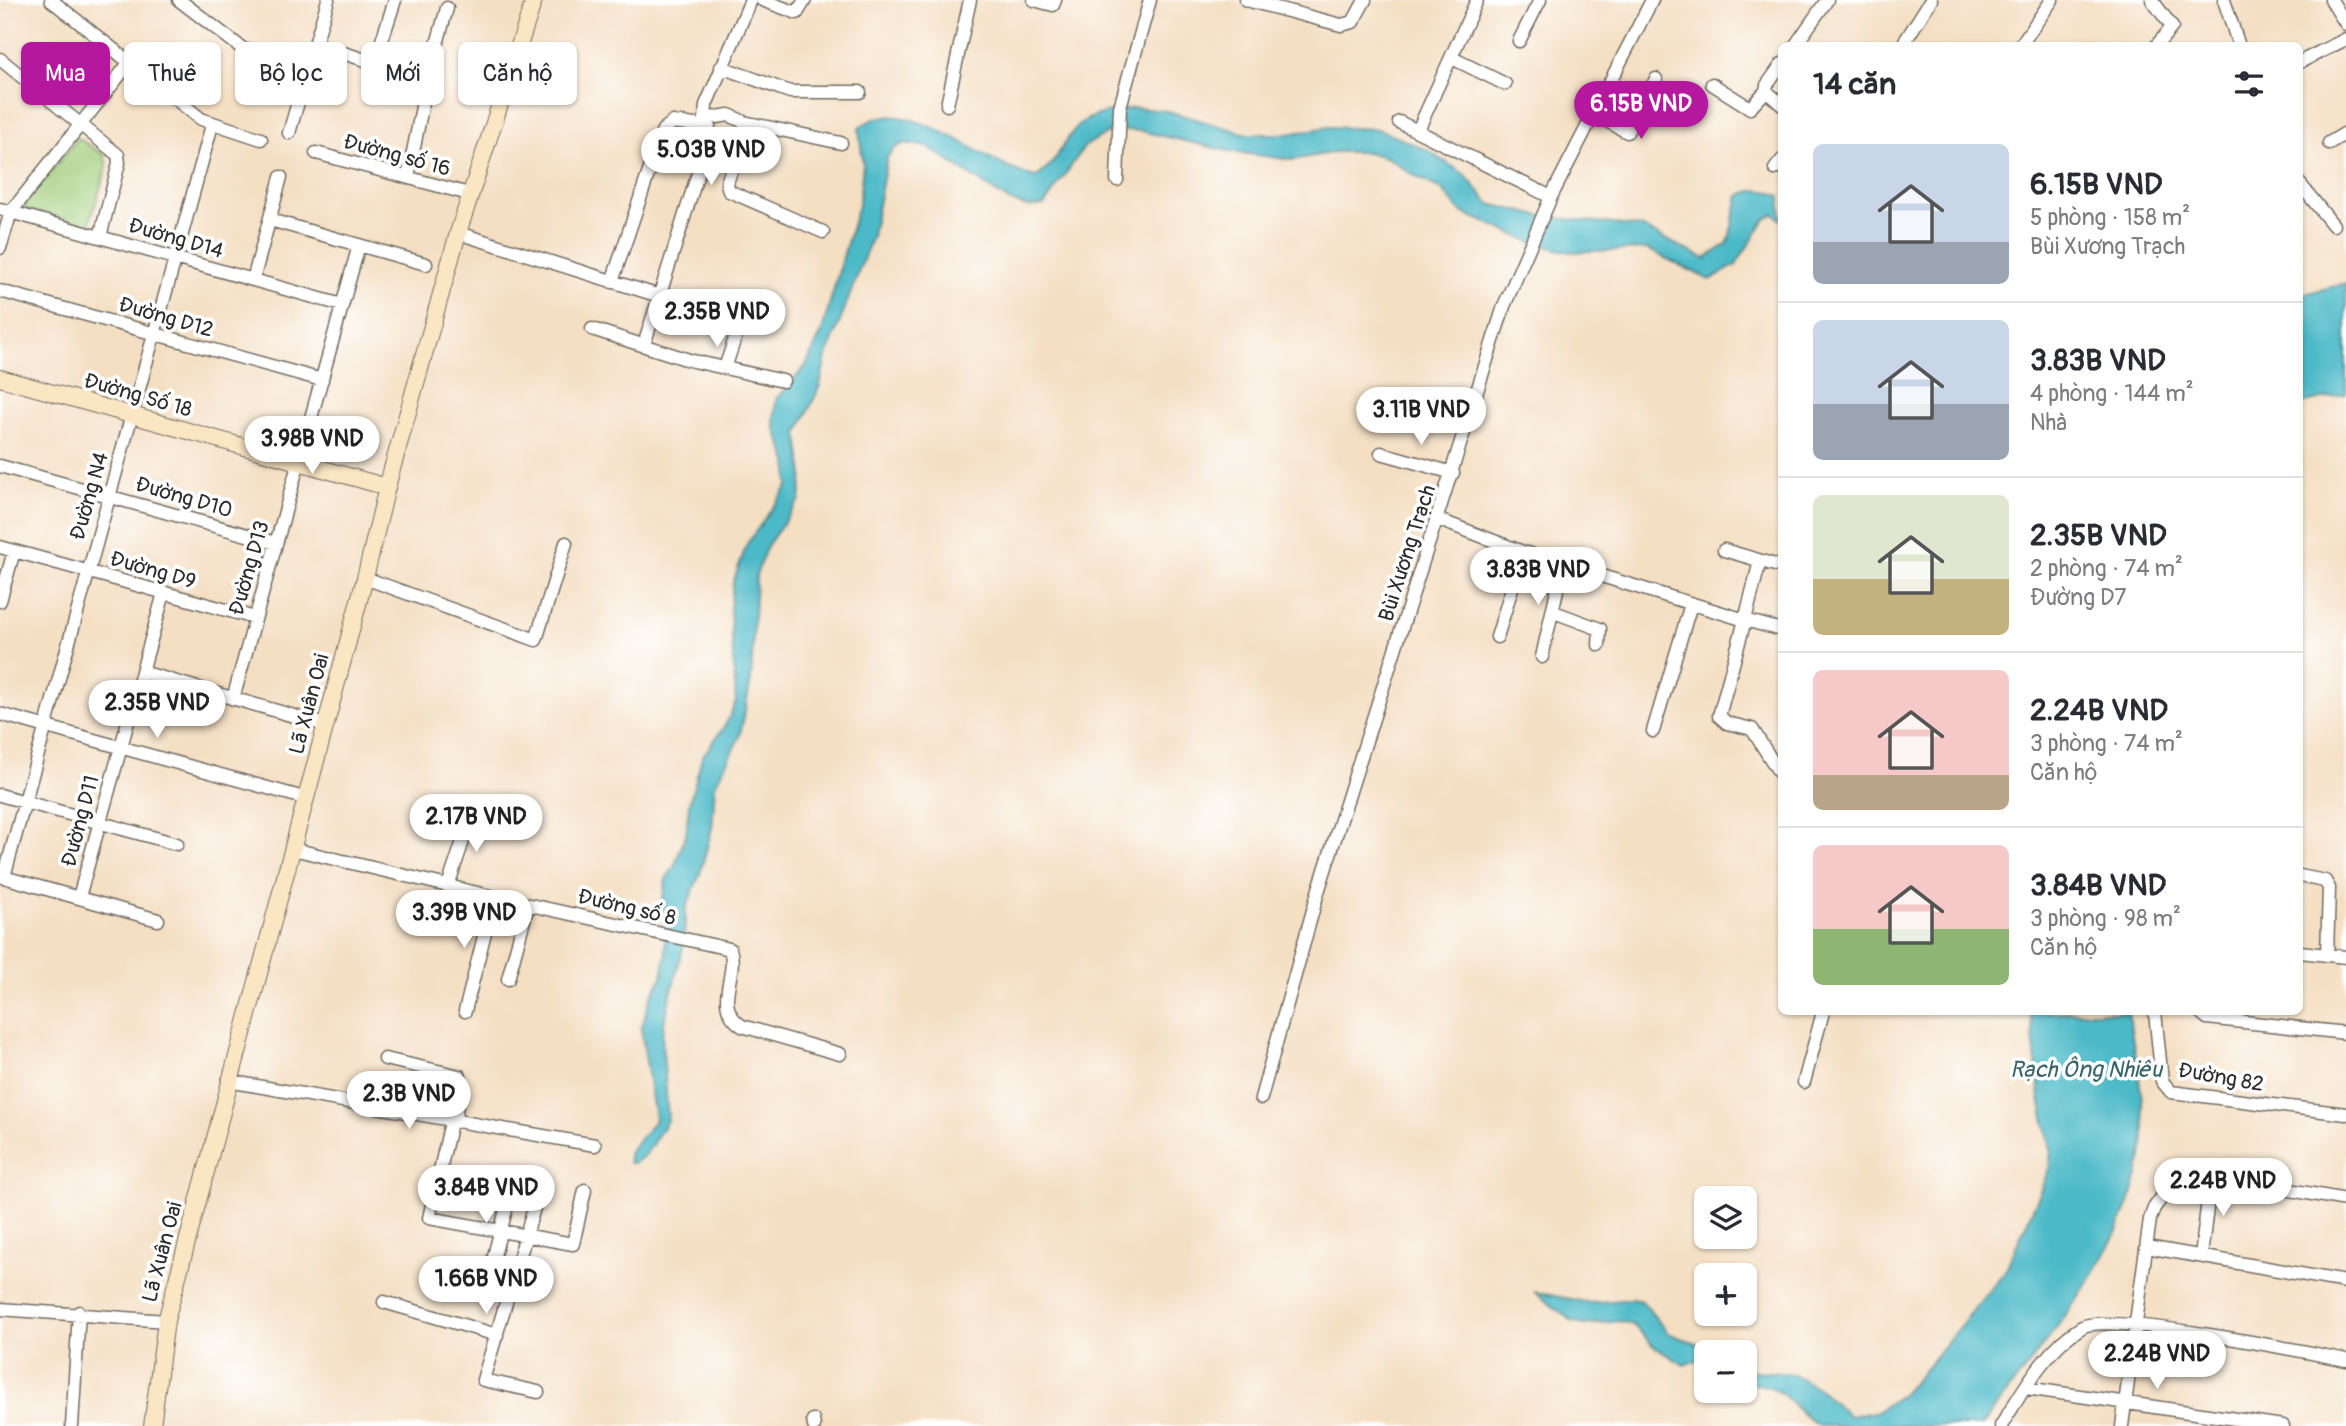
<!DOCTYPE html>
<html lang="vi">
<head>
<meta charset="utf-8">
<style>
  :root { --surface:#fff; --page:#f2f2f3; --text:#2b2b33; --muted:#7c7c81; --line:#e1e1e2; --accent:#b5179e }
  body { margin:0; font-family:Pangolin,sans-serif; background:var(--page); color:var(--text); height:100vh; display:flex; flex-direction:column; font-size:26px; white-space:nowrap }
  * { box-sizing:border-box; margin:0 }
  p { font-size:23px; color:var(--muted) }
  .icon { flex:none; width:38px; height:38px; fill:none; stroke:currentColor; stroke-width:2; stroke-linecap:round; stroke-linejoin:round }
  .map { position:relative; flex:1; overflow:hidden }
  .side { position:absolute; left:1778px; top:42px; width:525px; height:973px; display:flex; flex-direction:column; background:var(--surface); border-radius:10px; box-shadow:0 2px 5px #0004 }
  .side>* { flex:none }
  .banner { position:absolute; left:21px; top:42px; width:665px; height:63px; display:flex; gap:14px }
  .controls { position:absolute; left:1694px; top:1186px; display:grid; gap:14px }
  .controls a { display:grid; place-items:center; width:63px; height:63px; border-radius:10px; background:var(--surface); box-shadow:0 2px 5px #0004; font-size:35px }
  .price { position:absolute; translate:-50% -60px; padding:0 16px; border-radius:24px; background:#fff; color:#222; font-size:23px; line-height:46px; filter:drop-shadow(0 2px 4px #0008) }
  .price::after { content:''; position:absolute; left:50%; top:42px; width:21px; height:16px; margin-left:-10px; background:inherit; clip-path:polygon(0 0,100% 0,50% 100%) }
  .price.current { background:var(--accent); color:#fff }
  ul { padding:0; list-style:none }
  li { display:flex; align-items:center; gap:21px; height:175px; padding:0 35px }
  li+li { border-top:2px solid var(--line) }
  li span { display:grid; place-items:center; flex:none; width:196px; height:140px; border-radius:10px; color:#555 }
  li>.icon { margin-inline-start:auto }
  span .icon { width:84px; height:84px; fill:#fffc; stroke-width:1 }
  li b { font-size:30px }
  h2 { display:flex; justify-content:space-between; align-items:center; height:84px; padding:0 35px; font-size:30px }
  .pill { padding:0 24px; border-radius:10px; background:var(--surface); box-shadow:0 2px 5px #0004; font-size:24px; line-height:63px }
  .pill.current { background:var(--accent); color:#fff }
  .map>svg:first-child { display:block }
  .green { fill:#a1ce7c; stroke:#667c54; stroke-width:2 }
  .water { fill:#4cb9c7; stroke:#3c7279; stroke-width:2 }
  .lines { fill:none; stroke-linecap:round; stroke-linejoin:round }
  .street-casing { stroke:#716a60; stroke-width:15 }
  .secondary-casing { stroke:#716a60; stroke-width:18 }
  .street { stroke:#fff; stroke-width:12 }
  .secondary { stroke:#fbe6c4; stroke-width:16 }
  .labels { text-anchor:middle; stroke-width:7; stroke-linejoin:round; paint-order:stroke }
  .street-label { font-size:21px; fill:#2b2b2b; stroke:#fff }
  .water-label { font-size:23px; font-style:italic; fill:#386469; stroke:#fff }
</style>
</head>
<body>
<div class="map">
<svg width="2346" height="1426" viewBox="0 0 2346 1426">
  <rect width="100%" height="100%" fill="#fff"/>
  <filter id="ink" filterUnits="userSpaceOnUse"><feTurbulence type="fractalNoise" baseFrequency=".0143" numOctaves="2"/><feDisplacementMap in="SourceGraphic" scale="14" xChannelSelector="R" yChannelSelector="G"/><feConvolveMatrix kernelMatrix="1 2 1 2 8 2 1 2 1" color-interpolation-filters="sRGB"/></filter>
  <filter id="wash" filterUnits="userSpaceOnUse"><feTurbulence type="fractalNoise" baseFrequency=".00686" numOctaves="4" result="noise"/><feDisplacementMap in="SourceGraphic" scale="28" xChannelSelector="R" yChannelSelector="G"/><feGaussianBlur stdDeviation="1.57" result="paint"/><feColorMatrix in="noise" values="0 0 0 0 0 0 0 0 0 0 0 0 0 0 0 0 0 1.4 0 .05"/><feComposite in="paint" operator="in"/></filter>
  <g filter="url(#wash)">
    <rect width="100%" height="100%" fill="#f4dfc3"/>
    <path class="green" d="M 78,138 L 104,155 L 107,166 L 89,225 L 21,209 Z"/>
    <path class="water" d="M 1135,108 L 1168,111 L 1247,134 L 1287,134 L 1329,127 L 1378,129 L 1427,150 L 1464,174 L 1490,204 L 1540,216 L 1641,227 L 1705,259 L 1728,243 L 1739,196 C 1754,188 1766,189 1781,196 L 1781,220 L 1774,214 L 1765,219 L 1736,265 L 1710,280 L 1647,249 L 1570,252 L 1536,244 L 1461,212 L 1441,189 L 1413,175 L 1388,158 L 1367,152 L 1336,152 L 1293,160 L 1228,151 L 1141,131 L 1113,130 L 1085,146 L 1044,205 L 1028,207 L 1009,201 L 928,147 L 905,143 L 894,148 L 887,158 L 872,236 L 825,361 L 820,386 L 798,433 L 803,475 L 800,500 L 767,546 L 756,575 L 751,680 L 740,736 L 715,785 L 712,828 L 700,874 L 686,908 L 683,948 L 665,1017 L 662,1036 L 668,1119 L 646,1154 L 635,1163 L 629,1163 C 625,1146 649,1134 655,1119 L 641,1029 L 650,999 L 662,977 L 666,954 L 663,898 L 666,879 L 674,867 L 686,834 L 689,804 L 702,757 L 726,724 L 736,702 L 730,609 L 733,582 L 747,544 L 788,486 L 788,462 L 774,424 L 776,399 L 805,367 L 821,334 L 859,201 L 863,165 L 859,128 C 905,86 990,171 1037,177 C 1061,160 1061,142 1078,126 C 1093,112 1116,111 1135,108 Z
      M 2346,283 L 2346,394 L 2300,404 L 2300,295 Z
      M 2030,1012 L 2128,1012 C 2134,1049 2143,1090 2144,1127 C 2147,1230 2040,1346 1982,1426 L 1818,1426 C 1787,1406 1787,1382 1745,1384 L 1745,1370 L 1793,1374 L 1818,1388 L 1849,1416 L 1876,1412 L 1902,1394 L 1921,1374 L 2005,1271 L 2037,1200 L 2049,1168 L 2051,1150 L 2041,1104 Z
      M 1534,1292 L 1591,1303 L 1631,1299 L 1642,1301 L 1668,1333 L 1720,1353 L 1706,1353 L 1706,1363 L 1694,1361 L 1684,1365 L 1655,1347 L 1633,1325 L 1620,1321 L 1584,1325 L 1571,1320 Z"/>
  </g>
  <g filter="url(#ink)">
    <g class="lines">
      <g class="street-casing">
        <path id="street" d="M 51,0 L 201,119 L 261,139
          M 179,0 L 243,49 L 306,68
          M 762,0 L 797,13 L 805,0
          M 1034,0 L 1053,5 L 1055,0
          M 1246,0 L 1341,25 L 1353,22 L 1365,0
          M 2152,0 L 2172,27 L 2156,46
          M 2224,0 L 2239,46
          M 2331,0 L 2346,24
          M 1519,41 L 1540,0
          M 315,44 L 428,80
          M 1795,46 L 1827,0
          M 1902,46 L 1931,0
          M 2020,46 L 2052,0
          M 1452,58 L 1505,84
          M 0,59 L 118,155 L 119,163 L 100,237
          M 375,62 L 395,0
          M 2300,62 L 2346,39
          M 1782,64 L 1767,85 L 1766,91 L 1782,105
          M 721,67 L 790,92 L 860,92
          M 1712,84 L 1750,108 L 1766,91
          M 947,105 L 970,0
          M 1594,114 L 1627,132 L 1656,79
          M 705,119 L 729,115 L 744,122 L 745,129 L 727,183 L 729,191 L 823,232
          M 744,122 L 841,143
          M 1399,122 L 1551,197
          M 1418,130 L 1477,0
          M 289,133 L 328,0
          M 2329,143 L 2346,133
          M 316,153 L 469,194
          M 1775,169 L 1782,160
          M 408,177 L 428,77 L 447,8
          M 1117,180 L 1120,107 L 1150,0
          M 2300,184 L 2333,225
          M 0,209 L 342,305
          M 270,220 L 426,264
          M 458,233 L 701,309 L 736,310 L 741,320 L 725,368
          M 0,248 L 11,212 L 130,62
          M 253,280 L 281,177
          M 612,282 L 663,130 L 673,122 L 709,127
          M 0,291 L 322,380
          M 592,329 L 689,360 L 783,381
          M 644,345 L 710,135 L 705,119 L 706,105 L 751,0
          M 1381,453 L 1453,473
          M 0,466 L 276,543
          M 1439,520 L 1523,552 L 1745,620 L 1719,716 L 1727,723 L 1752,729 L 1782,777
          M 0,547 L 255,618
          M 1724,550 L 1782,567
          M 1760,561 L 1745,620 L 1782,630
          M 365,578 L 536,640 L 566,543
          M 0,601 L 14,551
          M 1554,612 L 1600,629 L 1599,645
          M 1497,637 L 1523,552
          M 1542,657 L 1563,563
          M 142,672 L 325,725
          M 233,699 L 359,245
          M 0,714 L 304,798
          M 1653,731 L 1691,604
          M 0,795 L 177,844
          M 293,849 L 494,897 L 730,949 C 739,976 711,1005 742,1026 L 840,1054
          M 0,876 L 158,920
          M 2300,876 L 2325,881 L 2329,888 L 2327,955
          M 4,877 L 212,125
          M 448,886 L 473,811
          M 79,897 L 164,593
          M 2300,952 L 2346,957
          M 508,979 L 528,905
          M 465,1011 L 494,897
          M 2155,1012 L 2162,1081 L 2171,1092 L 2346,1114
          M 2200,1012 L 2207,1018 L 2346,1033
          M 385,1059 L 460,1076 L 455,1122
          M 228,1081 L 595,1145
          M 1804,1082 L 1823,1012
          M 1261,1098 L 1318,892 L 1504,306 L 1551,197 L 1652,0
          M 451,1122 L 429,1218 L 573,1244 L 585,1190
          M 2147,1247 L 2346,1282
          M 2201,1256 L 2211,1176
          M 489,1275 L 513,1183
          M 384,1302 L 497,1335
          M 0,1309 L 166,1321
          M 2026,1388 L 2283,1426
          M 538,1392 L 483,1380 L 542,1181
          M 813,1420 L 814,1426
          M 72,1426 L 79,1312
          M 2001,1426 C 2022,1392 2046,1348 2082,1327 C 2108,1312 2307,1352 2346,1360
          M 2122,1426 L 2150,1219 L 2154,1208 L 2176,1178 L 2192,1174 L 2211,1176 L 2346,1200"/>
      </g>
      <g class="secondary-casing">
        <path id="secondary" d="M 0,378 L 387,487
          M 152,1426 L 166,1321 L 365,578 L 387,487 L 458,233 L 534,0"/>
      </g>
      <use href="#street" class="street"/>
      <use href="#secondary" class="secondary"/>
    </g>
  </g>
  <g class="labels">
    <g class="street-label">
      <text transform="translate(397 155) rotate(15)" y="7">Đường số 16</text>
      <text transform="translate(176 238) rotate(16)" y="7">Đường D14</text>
      <text transform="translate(166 317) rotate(16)" y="7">Đường D12</text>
      <text transform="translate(138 395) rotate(16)" y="7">Đường Số 18</text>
      <text transform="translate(89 496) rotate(-74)" y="7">Đường N4</text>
      <text transform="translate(184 497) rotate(16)" y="7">Đường D10</text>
      <text transform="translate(1407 553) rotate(-72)" y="7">Bùi Xương Trạch</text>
      <text transform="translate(249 568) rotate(-74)" y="7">Đường D13</text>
      <text transform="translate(153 570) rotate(16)" y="7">Đường D9</text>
      <text transform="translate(309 704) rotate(-75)" y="7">Lã Xuân Oai</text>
      <text transform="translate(80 821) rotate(-75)" y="7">Đường D11</text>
      <text transform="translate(627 907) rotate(13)" y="7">Đường số 8</text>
      <text transform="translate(2221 1077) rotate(10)" y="7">Đường 82</text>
      <text transform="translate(162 1252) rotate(-75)" y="7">Lã Xuân Oai</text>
    </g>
    <g class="water-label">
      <text x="2086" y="1077">Rạch Ông Nhiêu</text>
    </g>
  </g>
</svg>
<div class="controls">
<a><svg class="icon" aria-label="layers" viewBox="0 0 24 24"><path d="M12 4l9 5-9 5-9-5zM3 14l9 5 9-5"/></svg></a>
<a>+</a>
<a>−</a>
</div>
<b class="price current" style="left:1641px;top:141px">6.15B VND</b>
<b class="price" style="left:711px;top:187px">5.03B VND</b>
<b class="price" style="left:717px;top:349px">2.35B VND</b>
<b class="price" style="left:1421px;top:447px">3.11B VND</b>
<b class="price" style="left:312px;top:476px">3.98B VND</b>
<b class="price" style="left:1538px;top:607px">3.83B VND</b>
<b class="price" style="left:157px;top:740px">2.35B VND</b>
<b class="price" style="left:476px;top:854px">2.17B VND</b>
<b class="price" style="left:464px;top:950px">3.39B VND</b>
<b class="price" style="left:409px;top:1131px">2.3B VND</b>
<b class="price" style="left:2223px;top:1218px">2.24B VND</b>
<b class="price" style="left:486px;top:1225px">3.84B VND</b>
<b class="price" style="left:486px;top:1316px">1.66B VND</b>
<b class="price" style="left:2157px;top:1391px">2.24B VND</b>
<div class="banner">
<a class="pill current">Mua</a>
<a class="pill">Thuê</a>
<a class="pill">Bộ lọc</a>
<a class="pill">Mới</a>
<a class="pill">Căn hộ</a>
</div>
<section class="side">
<h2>14 căn<svg class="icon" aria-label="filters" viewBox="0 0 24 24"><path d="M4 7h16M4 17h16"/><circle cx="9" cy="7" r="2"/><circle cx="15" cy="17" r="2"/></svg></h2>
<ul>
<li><span style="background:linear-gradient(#c9d6e8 70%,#9aa5b1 0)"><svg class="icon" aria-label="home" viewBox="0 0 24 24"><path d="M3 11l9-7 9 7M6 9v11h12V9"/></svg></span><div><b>6.15B VND</b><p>5 phòng · 158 m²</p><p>Bùi Xương Trạch</p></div></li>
<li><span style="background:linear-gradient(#c9d6e8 60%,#9aa5b1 0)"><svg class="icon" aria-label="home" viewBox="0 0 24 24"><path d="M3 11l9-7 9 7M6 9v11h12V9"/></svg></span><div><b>3.83B VND</b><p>4 phòng · 144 m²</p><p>Nhà</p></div></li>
<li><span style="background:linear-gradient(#dfe7d0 60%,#c2b280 0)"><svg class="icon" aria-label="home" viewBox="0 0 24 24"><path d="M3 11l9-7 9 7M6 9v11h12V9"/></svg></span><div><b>2.35B VND</b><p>2 phòng · 74 m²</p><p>Đường D7</p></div></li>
<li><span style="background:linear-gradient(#f6c9c9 75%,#b9a48a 0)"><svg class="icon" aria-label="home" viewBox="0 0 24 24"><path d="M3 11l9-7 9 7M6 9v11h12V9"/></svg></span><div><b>2.24B VND</b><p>3 phòng · 74 m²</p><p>Căn hộ</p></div></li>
<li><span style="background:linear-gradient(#f6c9c9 60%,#8fb573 0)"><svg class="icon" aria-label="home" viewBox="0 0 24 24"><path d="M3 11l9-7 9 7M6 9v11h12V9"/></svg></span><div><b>3.84B VND</b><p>3 phòng · 98 m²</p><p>Căn hộ</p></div></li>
</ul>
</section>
</div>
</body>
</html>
